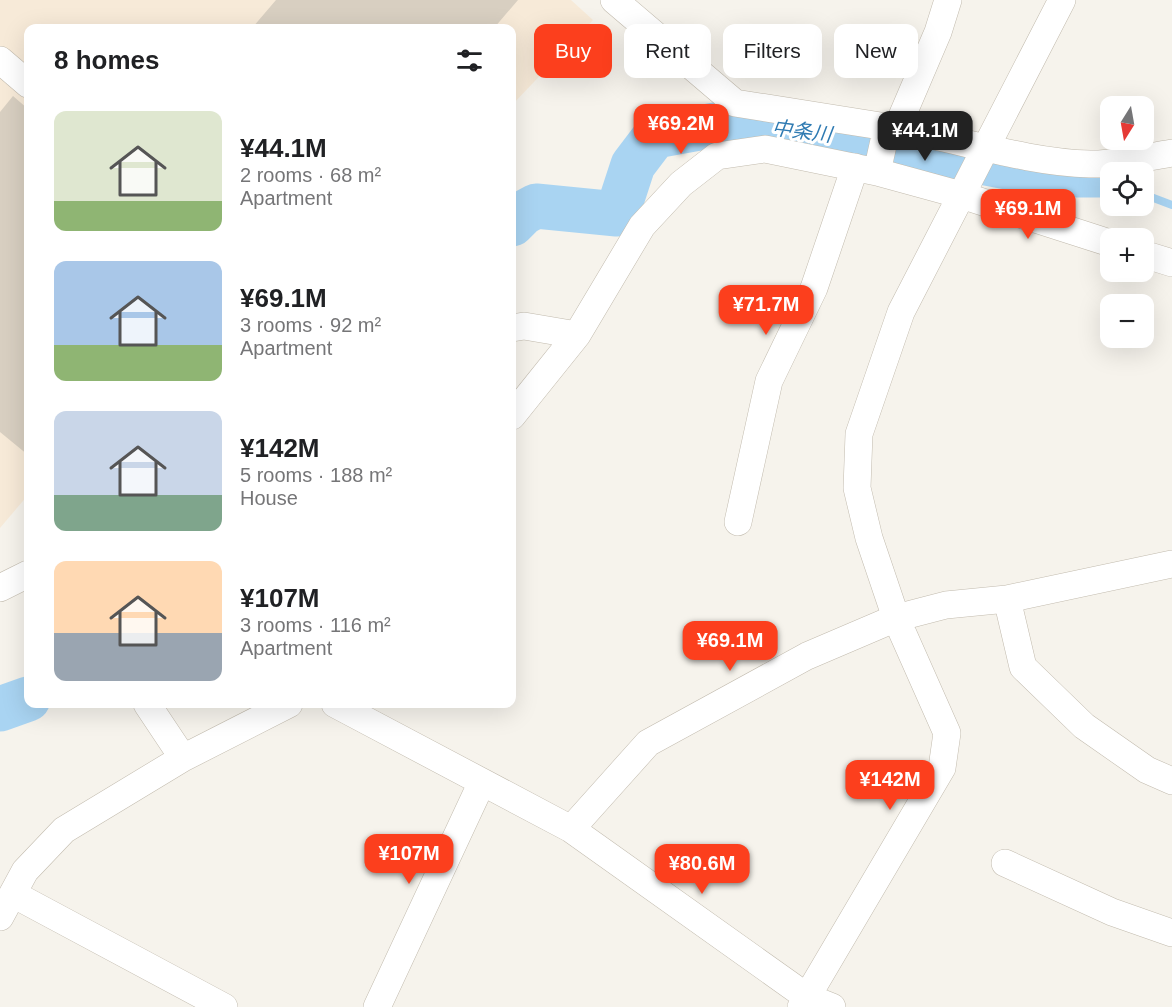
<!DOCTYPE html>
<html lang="en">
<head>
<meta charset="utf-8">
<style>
  :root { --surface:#fff; --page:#f2f2f2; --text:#202124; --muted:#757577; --accent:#fc3f1d }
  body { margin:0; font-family:Arial,"Noto Sans JP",sans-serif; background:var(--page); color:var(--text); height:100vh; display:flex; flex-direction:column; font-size:22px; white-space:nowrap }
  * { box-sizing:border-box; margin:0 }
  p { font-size:20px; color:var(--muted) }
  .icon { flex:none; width:33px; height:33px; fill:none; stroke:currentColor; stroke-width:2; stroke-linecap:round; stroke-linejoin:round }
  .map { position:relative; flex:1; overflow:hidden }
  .sheet { position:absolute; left:24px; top:24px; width:492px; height:684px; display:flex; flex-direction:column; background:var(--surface); border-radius:12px; box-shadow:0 6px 24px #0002 }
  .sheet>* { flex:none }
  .top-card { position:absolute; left:534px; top:24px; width:548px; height:54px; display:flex; gap:12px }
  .needle { width:39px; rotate:191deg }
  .controls { position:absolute; left:1100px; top:96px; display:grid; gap:12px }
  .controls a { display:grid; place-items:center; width:54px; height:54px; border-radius:12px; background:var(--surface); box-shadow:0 6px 24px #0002; font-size:30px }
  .price { position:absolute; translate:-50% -51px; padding:0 14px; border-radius:12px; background:var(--accent); color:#fff; font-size:20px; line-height:39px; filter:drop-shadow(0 2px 3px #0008) }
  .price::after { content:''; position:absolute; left:50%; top:36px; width:18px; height:14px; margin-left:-9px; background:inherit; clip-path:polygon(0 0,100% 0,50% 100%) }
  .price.active { background:#222; color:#fff }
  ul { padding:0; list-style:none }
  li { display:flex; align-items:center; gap:18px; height:150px; padding:0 30px }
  li span { display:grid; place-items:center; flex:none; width:168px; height:120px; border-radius:12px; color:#555 }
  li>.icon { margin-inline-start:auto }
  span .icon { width:72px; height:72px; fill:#fffc; stroke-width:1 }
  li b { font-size:26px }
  h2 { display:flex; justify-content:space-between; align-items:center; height:72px; padding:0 30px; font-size:26px }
  .chip { padding:0 21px; border-radius:12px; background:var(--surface); box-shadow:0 6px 24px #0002; font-size:21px; line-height:54px }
  .chip.active { background:var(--accent); color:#fff }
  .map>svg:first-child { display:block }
  .commercial { fill:#f7ead8 }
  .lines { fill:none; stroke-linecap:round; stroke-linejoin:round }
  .stream { stroke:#a9d4f2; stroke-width:8 }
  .river { stroke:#a9d4f2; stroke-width:45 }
  .building { fill:#d8cfc1 }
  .minor-casing { stroke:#c2bbae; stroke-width:28 }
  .minor { stroke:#fff; stroke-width:27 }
  .labels { text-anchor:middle; stroke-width:6; stroke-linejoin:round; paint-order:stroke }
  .water-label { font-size:20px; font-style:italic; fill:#2e7ab2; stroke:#fff }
</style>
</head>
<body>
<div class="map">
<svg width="1172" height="1007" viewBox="0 0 1172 1007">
  <rect width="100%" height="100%" fill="#f6f3ec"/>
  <path class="commercial" d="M 0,0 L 571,0 L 593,20 L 512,105 L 512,28 L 28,28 L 28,495 L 0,528 Z"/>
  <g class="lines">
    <path class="stream" d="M 1101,176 L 1110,180
      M 1143,194 L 1172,205"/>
    <path class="river" d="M 512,224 L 523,213 L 536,206 L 617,214 L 633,165 L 655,136 L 721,124 L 801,128 L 1049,175 L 1110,175
      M 0,709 L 28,699"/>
  </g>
  <path class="building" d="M 276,0 L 518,0 L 494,28 L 252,28 Z
    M 13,96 L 28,109 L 28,455 L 0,432 L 0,112 Z"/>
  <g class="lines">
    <g class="minor-casing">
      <path id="minor" d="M 614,0 L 735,103 L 887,127 L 877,172
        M 0,60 L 28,84
        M 887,127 C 955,137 1021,162 1090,164 C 1116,165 1146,157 1172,153
        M 897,128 L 938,32 L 948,0
        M 1143,254 L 1172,263
        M 512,328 L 524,326 L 577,335
        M 512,416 L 577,335 L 642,226 L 681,184 L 717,156 L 765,149 L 877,172 L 961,195 L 1110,243
        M 738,522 L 769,381 L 814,288 L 855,167
        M 0,588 L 28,574
        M 1007,599 L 1023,667 L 1084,726 L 1147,770 L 1172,781
        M 147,704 L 183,758
        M 335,704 L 571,829 L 648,743 L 807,656 L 896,618 L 946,605 L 1007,599 L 1172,564
        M 571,829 L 807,997 L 832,1007
        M 1005,863 L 1112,912 L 1172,933
        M 13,894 L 224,1007
        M 0,917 L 25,871 L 64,830 L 183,758 L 289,704
        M 377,1007 L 482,782
        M 801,1007 L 942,768 L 947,733 L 896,618 L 869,538 L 857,488 L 859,434 L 901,312 L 1062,0"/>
    </g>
    <use href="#minor" class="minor"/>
  </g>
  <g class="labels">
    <g class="water-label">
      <text transform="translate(802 131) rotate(7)" y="7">中条川</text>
    </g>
  </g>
</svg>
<div class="controls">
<a><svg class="needle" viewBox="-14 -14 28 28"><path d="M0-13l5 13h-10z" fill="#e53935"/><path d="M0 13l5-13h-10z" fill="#757577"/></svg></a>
<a><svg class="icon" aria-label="locate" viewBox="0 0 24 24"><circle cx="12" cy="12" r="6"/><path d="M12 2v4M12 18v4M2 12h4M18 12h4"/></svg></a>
<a>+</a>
<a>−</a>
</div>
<b class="price" style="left:681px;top:155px">¥69.2M</b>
<b class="price active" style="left:925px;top:162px">¥44.1M</b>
<b class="price" style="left:1028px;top:240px">¥69.1M</b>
<b class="price" style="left:766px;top:336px">¥71.7M</b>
<b class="price" style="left:730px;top:672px">¥69.1M</b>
<b class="price" style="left:890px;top:811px">¥142M</b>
<b class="price" style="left:409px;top:885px">¥107M</b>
<b class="price" style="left:702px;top:895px">¥80.6M</b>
<div class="top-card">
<a class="chip active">Buy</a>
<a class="chip">Rent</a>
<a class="chip">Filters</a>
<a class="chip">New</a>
</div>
<section class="sheet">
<h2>8 homes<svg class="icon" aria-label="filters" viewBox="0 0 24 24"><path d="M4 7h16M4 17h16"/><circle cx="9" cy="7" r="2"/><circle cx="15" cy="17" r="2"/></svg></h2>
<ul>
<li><span style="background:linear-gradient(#dfe7d0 75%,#8fb573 0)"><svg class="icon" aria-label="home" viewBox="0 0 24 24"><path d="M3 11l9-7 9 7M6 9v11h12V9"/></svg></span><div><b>¥44.1M</b><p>2 rooms · 68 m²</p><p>Apartment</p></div></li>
<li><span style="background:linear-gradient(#a9c7e8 70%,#8fb573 0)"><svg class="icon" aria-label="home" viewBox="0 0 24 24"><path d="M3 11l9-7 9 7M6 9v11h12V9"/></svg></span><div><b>¥69.1M</b><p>3 rooms · 92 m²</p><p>Apartment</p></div></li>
<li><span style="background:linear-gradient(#c9d6e8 70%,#7fa58c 0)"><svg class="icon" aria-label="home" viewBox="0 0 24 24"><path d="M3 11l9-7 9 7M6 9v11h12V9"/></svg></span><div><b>¥142M</b><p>5 rooms · 188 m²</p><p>House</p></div></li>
<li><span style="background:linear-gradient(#ffd9b3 60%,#9aa5b1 0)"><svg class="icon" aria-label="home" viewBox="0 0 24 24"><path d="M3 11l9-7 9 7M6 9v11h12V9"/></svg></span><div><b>¥107M</b><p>3 rooms · 116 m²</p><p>Apartment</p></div></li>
</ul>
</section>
</div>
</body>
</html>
